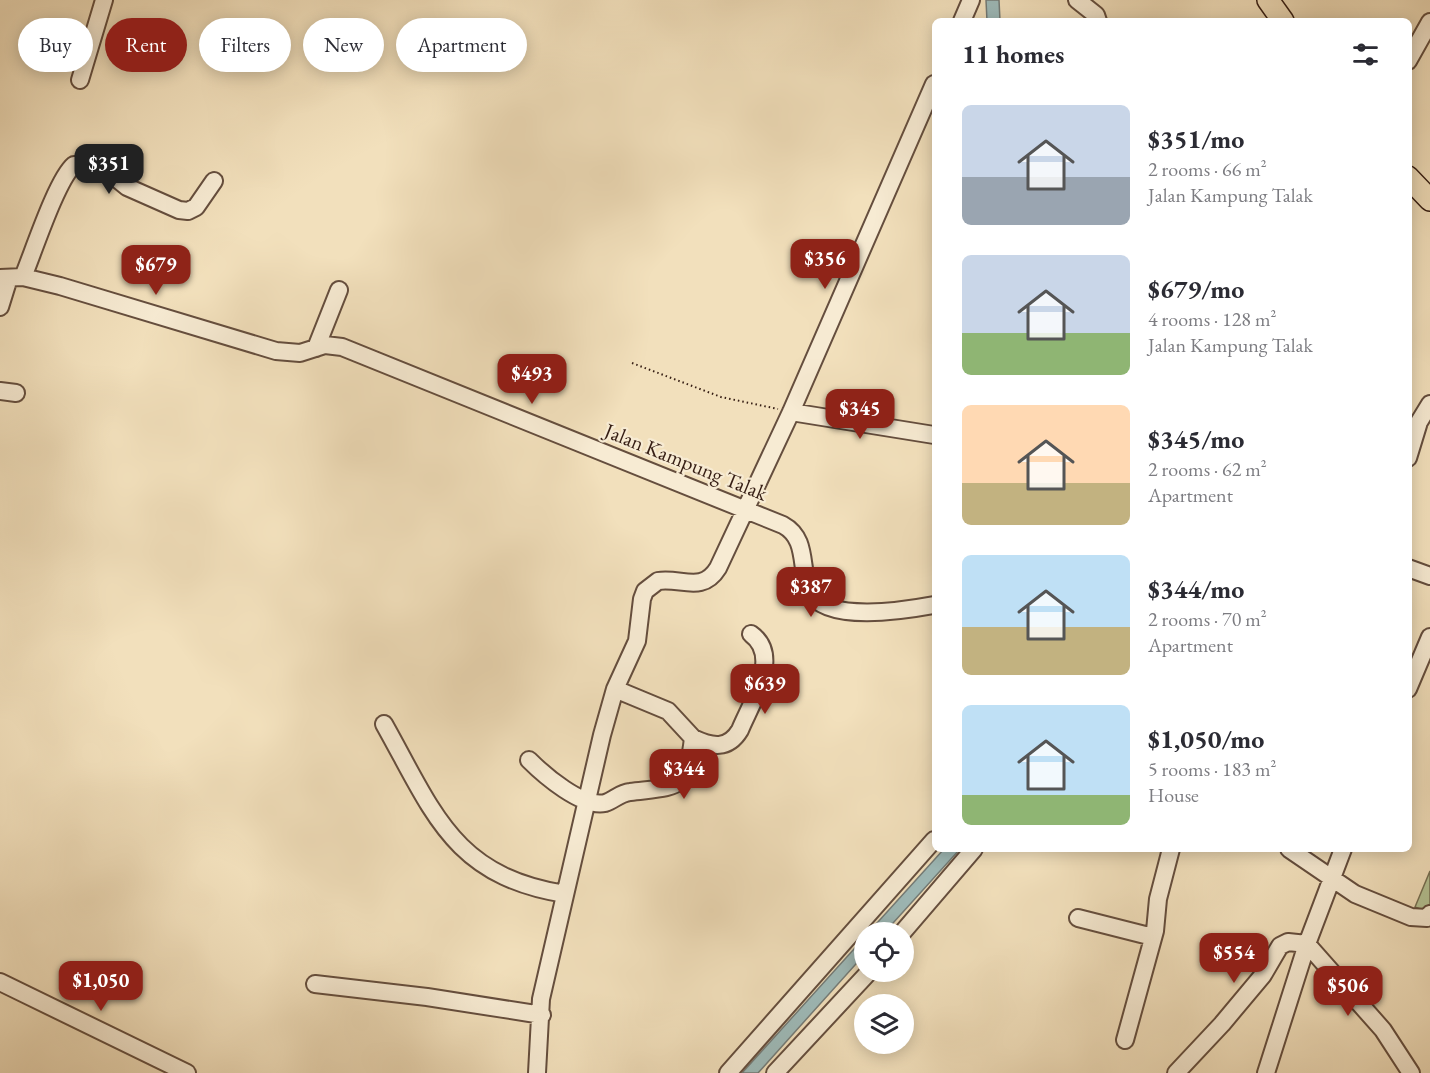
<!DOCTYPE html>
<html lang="en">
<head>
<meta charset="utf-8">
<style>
  :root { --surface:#fff; --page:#f7f7f7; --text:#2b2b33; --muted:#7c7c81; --accent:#8f2418 }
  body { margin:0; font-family:"EB Garamond",serif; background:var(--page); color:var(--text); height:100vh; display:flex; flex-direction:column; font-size:22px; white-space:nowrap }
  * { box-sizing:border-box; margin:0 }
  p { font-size:20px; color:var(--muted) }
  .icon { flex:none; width:33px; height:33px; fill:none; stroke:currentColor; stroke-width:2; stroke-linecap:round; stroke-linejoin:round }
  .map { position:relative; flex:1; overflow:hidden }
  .panel { position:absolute; left:932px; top:18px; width:480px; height:834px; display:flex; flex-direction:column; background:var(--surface); border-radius:9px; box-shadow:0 3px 15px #0003 }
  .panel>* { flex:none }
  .banner { position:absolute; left:18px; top:18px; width:570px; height:54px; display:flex; gap:12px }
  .fabs { position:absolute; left:854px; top:922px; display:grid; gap:12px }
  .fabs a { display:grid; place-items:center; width:60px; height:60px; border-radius:50%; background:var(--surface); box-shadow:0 3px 15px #0003; font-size:30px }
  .price { position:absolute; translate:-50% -51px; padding:0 14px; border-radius:12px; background:var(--accent); color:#fff; font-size:20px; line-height:39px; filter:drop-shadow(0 2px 3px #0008) }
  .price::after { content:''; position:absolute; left:50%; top:36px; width:18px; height:14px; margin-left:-9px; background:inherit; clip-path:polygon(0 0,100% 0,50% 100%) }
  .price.on { background:#222; color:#fff }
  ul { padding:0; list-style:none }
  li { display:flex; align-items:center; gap:18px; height:150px; padding:0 30px }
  li span { display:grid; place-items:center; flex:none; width:168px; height:120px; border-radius:9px; color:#555 }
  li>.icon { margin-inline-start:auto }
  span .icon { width:72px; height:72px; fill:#fffc; stroke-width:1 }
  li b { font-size:26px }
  h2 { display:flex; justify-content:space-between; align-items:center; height:72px; padding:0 30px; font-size:26px }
  .chip { padding:0 21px; border-radius:27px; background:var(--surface); box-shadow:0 3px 15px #0003; font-size:21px; line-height:54px }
  .chip.on { background:var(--accent); color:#fff }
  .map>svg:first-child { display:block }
  .green { fill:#b5c395; stroke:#767054; stroke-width:1.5 }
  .water { fill:#9ebbba; stroke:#747c78; stroke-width:1.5 }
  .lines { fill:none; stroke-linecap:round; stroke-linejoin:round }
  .minor-casing { stroke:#654e3e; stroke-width:20 }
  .major-casing { stroke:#361e14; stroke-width:24 }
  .path { stroke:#361e14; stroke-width:2; stroke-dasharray:1.5 3; stroke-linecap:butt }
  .minor { stroke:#f7ebd3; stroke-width:16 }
  .major { stroke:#f2e0bc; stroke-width:21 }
  .labels { text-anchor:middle; stroke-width:4.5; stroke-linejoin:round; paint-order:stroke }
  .street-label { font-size:21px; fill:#361e14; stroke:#f7ebd3 }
</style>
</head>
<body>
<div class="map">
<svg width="1430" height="1073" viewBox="0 0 1430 1073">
  <rect width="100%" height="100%" fill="#f2e0bc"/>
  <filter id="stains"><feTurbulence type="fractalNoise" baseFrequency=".00333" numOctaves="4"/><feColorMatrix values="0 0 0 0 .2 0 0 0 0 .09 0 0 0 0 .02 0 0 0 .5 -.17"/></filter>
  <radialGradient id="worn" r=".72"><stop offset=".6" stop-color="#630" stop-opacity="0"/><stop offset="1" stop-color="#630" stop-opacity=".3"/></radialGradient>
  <path class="green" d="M 1430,871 L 1430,913 L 1415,907 Z"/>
  <path class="water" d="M 986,0 L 999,0 L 1000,21 L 987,21 Z
    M 944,849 L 960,849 L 884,933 L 868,933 Z
    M 864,938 L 864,955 L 758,1073 L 742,1073 Z"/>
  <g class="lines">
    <g class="minor-casing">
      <path id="minor" d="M 1077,0 L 1096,15 L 1098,21
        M 962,21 L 971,0
        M 1408,61 L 1430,22
        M 80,80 L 104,0
        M 23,277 C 33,253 57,179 74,165 L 100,165 L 127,187 L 179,210 L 188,211 L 196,207 L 214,181
        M 0,278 L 23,277 L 60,286 L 276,351 L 300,353 L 325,345 L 342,347 L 783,525 C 809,539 799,570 810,592 C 826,624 907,610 934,605
        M 0,307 L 9,278
        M 316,348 L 339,290
        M 0,391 L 16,393
        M 791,412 L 934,435
        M 1408,458 L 1419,422 L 1430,404
        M 1408,568 L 1430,576
        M 1408,689 L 1430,637
        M 384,724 C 434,813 453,876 565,894
        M 693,738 C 712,747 728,750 740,730 C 751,703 782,656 751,634
        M 529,760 C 544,775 582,808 605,803 C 614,800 620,793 630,792 C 679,786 687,791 693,738 L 668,711 L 615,689
        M 1289,849 L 1355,894 L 1411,917 L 1427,918 L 1430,914
        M 1078,918 L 1149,936 L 1155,931
        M 902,933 L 974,849
        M 0,982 L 187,1073
        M 315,984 L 427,997 L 542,1015
        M 1125,1040 L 1155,931 L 1158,899 L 1171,849
        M 537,1073 L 541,999 L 602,735 L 615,689 L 637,641 L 642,599 L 645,591 L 658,581 C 681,577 702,594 718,568 L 791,412 L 934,84
        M 728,1073 L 934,840
        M 775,1073 L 869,972
        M 1176,1073 L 1222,1024 L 1263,975 L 1280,946 L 1288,942 L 1307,944 L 1383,1030 L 1411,1073
        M 1266,1073 L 1307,944 L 1343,849"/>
    </g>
    <g class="major-casing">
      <path id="major" d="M 1268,0 L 1283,21
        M 1408,177 L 1430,200"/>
    </g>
    <path class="path" d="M 632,363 L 721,397 L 778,409"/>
    <use href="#minor" class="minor"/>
    <use href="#major" class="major"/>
  </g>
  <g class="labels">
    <g class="street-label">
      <text transform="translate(686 462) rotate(22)" y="7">Jalan Kampung Talak</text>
    </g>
  </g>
  <rect width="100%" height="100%" filter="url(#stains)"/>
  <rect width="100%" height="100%" fill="url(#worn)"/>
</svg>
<div class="fabs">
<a><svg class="icon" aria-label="locate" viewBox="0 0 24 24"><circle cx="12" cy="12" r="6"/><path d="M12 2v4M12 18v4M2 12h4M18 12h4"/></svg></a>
<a><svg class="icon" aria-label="layers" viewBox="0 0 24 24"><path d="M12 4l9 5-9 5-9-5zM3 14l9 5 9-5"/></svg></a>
</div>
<b class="price on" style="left:109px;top:195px">$351</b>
<b class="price" style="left:825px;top:290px">$356</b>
<b class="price" style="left:156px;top:296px">$679</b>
<b class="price" style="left:532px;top:405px">$493</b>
<b class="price" style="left:860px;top:440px">$345</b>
<b class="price" style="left:811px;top:618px">$387</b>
<b class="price" style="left:765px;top:715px">$639</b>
<b class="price" style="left:684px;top:800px">$344</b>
<b class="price" style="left:1234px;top:984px">$554</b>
<b class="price" style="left:101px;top:1012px">$1,050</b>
<b class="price" style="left:1348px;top:1017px">$506</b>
<div class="banner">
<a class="chip">Buy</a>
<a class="chip on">Rent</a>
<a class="chip">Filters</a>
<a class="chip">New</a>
<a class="chip">Apartment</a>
</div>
<section class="panel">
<h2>11 homes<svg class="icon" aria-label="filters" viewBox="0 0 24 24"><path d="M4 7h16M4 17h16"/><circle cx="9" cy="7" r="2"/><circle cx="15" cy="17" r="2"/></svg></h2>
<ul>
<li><span style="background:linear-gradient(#c9d6e8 60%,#9aa5b1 0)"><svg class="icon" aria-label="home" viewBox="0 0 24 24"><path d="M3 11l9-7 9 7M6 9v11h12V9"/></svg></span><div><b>$351/mo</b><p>2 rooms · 66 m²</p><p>Jalan Kampung Talak</p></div></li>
<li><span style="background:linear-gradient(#c9d6e8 65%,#8fb573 0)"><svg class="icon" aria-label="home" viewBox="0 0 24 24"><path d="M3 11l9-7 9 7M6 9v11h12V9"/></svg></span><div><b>$679/mo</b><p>4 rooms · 128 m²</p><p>Jalan Kampung Talak</p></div></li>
<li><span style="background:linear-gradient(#ffd9b3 65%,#c2b280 0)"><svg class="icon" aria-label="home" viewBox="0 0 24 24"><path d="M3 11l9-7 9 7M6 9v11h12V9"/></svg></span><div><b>$345/mo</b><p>2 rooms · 62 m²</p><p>Apartment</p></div></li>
<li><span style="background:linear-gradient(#bfe0f5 60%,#c2b280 0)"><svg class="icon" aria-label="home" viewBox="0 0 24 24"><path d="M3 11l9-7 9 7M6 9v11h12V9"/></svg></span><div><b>$344/mo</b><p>2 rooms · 70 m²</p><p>Apartment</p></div></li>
<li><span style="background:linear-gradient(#bfe0f5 75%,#8fb573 0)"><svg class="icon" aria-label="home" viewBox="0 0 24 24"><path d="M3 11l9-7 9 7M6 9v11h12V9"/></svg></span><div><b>$1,050/mo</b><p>5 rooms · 183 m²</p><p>House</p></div></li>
</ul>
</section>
</div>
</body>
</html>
